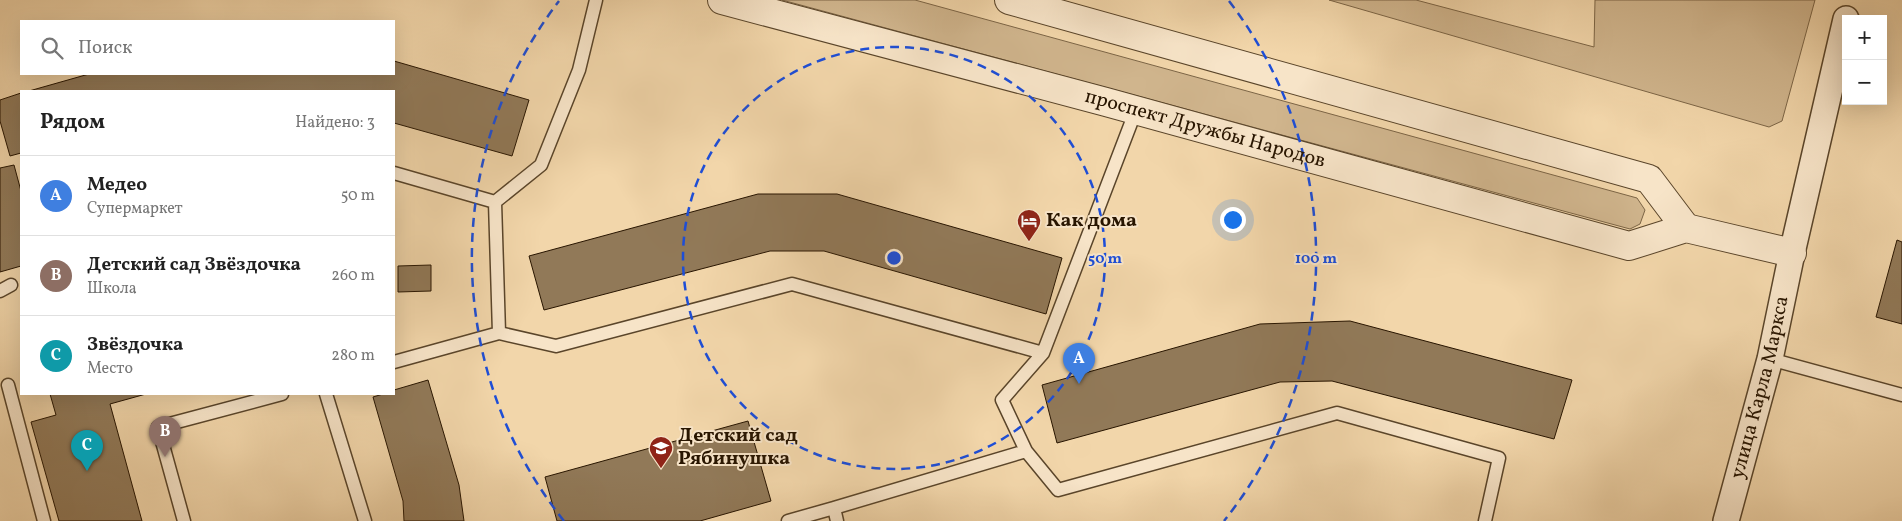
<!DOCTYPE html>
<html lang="ru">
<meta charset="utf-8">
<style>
body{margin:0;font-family:Vollkorn,serif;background:#f2f2f2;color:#222}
.controls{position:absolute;right:15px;top:15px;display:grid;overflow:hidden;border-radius:0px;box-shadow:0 5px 20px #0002}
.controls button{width:45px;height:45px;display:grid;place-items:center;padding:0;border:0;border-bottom:1px solid #e0e0e0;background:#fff;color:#222;font:25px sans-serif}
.you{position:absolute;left:1232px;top:219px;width:18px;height:18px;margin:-12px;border:4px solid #fff;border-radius:50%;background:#1a73e8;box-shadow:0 0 0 8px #1a73e833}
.badge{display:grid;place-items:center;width:32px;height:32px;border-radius:50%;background:#8f2418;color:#fff;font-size:16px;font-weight:700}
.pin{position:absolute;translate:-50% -41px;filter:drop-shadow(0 1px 2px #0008)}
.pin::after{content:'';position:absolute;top:26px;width:18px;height:15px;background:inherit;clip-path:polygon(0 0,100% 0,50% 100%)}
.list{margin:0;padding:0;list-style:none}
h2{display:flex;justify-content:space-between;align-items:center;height:65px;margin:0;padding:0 20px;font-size:21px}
h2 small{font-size:16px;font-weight:400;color:#767676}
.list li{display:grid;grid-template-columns:32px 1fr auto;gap:15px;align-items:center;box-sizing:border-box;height:80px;padding:0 20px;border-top:1px solid #e0e0e0}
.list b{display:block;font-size:19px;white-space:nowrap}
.list p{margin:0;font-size:16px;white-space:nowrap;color:#767676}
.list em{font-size:16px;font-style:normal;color:#767676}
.icon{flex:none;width:28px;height:28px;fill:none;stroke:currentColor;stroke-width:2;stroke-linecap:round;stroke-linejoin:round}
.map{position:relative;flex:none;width:1902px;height:521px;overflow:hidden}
.search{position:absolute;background:#fff;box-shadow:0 5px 20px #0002;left:20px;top:20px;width:375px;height:55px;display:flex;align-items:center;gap:12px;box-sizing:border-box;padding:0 18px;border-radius:0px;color:#767676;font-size:19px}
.panel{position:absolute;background:#fff;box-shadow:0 5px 20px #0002;left:20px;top:90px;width:375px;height:305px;border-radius:0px}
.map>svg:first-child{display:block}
.green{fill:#d0b58d;stroke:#7c6546}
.building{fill:#917958;stroke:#281500}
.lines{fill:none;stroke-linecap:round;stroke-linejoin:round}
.service-casing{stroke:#5a452a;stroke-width:15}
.minor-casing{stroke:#5a452a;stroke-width:28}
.tertiary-casing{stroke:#5a452a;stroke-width:30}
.service{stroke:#f7e4c8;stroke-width:12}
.minor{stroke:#f7e4c8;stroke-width:25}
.tertiary{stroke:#f7e4c8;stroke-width:28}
.ring{fill:none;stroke:#1d4ed8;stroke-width:2.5;stroke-dasharray:9 6}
.labels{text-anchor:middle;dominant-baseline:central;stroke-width:4;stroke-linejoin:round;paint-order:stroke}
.street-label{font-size:20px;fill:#281500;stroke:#f7e4c8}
.poi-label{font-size:20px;font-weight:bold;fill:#281500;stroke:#f7e4c8;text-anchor:start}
.centre{fill:#1d4ed8;stroke:#f7e4c8;stroke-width:2.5}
.ring-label{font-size:15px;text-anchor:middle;font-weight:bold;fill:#1d4ed8;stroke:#f7e4c8;stroke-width:4;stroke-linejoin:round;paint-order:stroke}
</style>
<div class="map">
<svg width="1902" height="521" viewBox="0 0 1902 521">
<rect width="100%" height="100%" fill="#f2d6aa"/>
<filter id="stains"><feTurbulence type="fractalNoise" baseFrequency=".004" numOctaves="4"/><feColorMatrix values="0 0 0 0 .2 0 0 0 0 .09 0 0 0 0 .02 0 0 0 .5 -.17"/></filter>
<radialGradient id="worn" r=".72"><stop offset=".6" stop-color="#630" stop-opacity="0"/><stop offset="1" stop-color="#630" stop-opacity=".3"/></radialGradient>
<path class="green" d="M782 0H915L1637 198 1645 210 1640 224 1630 229Z
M1329 0H1416L1594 47 1595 0H1815L1782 121 1769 127Z"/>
<path class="building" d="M394 61 529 100 512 156 394 123V91H29L89 74H394Z
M21 93V153L10 156 0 121V100Z
M14 165 21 191V266L0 272V168Z
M758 194H837L1062 258 1046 314 824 251H770L544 310 529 256Z
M1897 240 1902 242V324L1876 317Z
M431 265V291L398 292V266Z
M1350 321 1572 380 1554 439 1332 381 1280 382 1057 443 1042 385 1260 324Z
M428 380 459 485 464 521H404L403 501 373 397 383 394H394V390Z
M50 394H146L110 404 142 521H59L31 422 56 415Z
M748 421 771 501 700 521H557L545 477Z"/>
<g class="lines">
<g class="service-casing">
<path id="service" d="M1136 110 1043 353 1002 400 1026 451 1058 490 1337 413 1499 458 1485 521
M394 173 495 202 499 333
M495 202 541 165 579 70 596 0
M0 291 11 285
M1770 359 1902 395
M394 362 499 333 556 346 792 284 1043 353
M8 385 44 521
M326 394 365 521
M184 521 158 427 282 394
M788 521 834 508
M837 521 834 508 1026 451"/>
</g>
<g class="minor-casing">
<g id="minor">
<path id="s1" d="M1726 521 1770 359 1792 253 1846 19"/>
</g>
</g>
<g class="tertiary-casing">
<g id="tertiary">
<path id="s2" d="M722 0 1106 102 1629 246 1686 228 1792 253"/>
<path d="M1009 0 1649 179 1686 228"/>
</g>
</g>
<use href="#service" class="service"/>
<use href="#minor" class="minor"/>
<use href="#tertiary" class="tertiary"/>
</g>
<g class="ring">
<circle cx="894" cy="258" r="211"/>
<path d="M564 521A422 422 0 0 1 559 1M1229 1A422 422 0 0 1 1224 521"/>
</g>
<defs>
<g id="hotel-pin" transform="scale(1.25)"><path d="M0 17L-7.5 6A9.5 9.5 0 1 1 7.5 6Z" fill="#8f2418" stroke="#f7e4c8"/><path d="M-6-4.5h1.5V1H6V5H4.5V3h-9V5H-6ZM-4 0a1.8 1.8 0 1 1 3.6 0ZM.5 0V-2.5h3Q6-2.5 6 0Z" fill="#fff"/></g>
<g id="school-pin" transform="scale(1.25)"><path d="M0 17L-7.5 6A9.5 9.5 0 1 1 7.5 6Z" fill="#8f2418" stroke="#f7e4c8"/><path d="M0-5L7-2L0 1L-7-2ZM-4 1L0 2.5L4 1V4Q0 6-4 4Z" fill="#fff"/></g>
</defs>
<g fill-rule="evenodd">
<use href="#hotel-pin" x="1029" y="221"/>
<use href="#school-pin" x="661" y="448"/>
</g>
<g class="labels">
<g class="street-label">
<text stroke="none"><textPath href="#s2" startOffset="500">проспект Дружбы Народов</textPath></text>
<text stroke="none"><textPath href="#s1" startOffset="138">улица Карла Маркса</textPath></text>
</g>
<g class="poi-label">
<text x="1046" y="221">Как дома</text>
<text x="678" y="436">Детский сад<tspan x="678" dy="23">Рябинушка</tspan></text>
</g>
</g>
<circle cx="894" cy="258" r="8" class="centre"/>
<g class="ring-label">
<text x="1105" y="263">50 m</text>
<text x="1316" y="263">100 m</text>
</g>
<rect width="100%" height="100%" filter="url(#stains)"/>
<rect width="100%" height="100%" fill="url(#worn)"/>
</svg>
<div class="controls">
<button>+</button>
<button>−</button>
</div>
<div class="you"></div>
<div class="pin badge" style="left:1079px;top:384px;background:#3f7fe0">A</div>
<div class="pin badge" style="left:165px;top:457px;background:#8d6e63">B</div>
<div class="pin badge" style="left:87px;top:471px;background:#0f9aa8">C</div>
<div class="search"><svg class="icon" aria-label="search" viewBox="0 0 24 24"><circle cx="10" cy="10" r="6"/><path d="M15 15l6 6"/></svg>Поиск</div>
<section class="panel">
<h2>Рядом<small>Найдено: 3</small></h2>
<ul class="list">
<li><span class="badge" style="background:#3f7fe0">A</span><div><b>Медео</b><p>Супермаркет</p></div><em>50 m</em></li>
<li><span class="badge" style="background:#8d6e63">B</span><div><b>Детский сад Звёздочка</b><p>Школа</p></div><em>260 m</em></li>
<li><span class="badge" style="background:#0f9aa8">C</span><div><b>Звёздочка</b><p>Место</p></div><em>280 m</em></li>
</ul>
</section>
</div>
